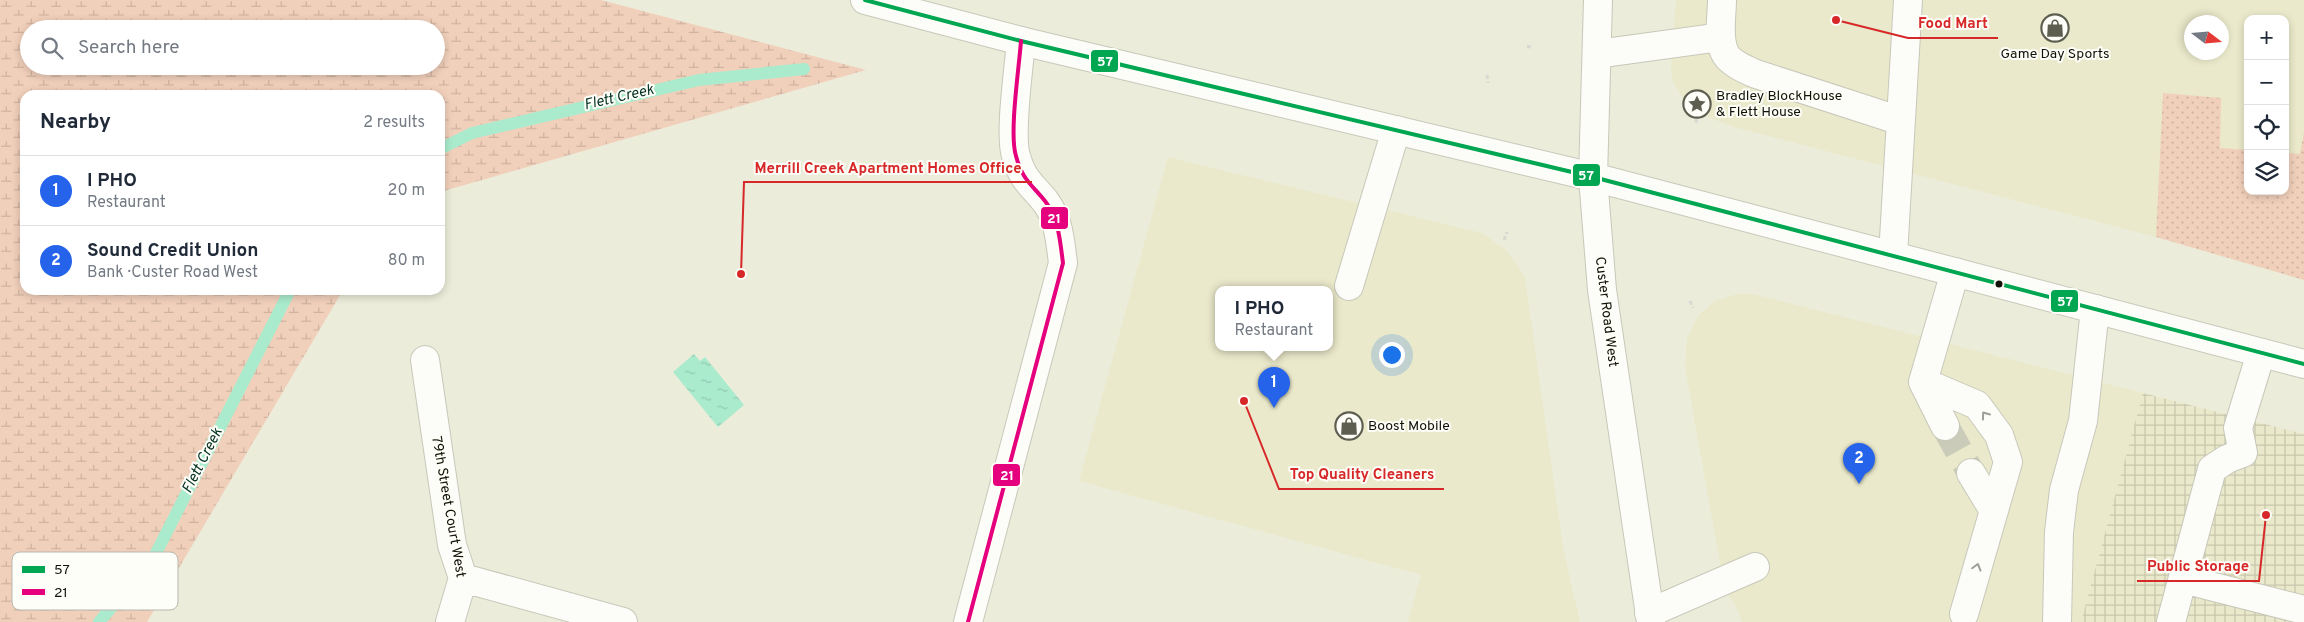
<!DOCTYPE html>
<meta charset="utf-8">
<style>
body{margin:0;font-family:Overpass,sans-serif;background:#f6f6f7;color:#1f2937}
.controls{position:absolute;right:15px;top:15px;display:grid;overflow:hidden;border-radius:10px;box-shadow:0 2px 8px #0003}
.controls button{width:45px;height:45px;display:grid;place-items:center;padding:0;border:0;border-bottom:1px solid #e0e1e3;background:#fff;color:#1f2937;font:25px sans-serif}
.compass{position:absolute;left:2184px;top:15px;width:45px;height:45px;border-radius:50%;background:#fff;box-shadow:0 2px 8px #0003;rotate:106deg}
.you{position:absolute;left:1391px;top:354px;width:18px;height:18px;margin:-12px;border:4px solid #fff;border-radius:50%;background:#1a73e8;box-shadow:0 0 0 8px #1a73e833}
.badge{display:grid;place-items:center;width:32px;height:32px;border-radius:50%;background:#2563eb;color:#fff;font-size:16px;font-weight:700}
.pin{position:absolute;translate:-50% -41px;filter:drop-shadow(0 1px 2px #0008)}
.pin::after{content:'';position:absolute;top:26px;width:18px;height:15px;background:inherit;clip-path:polygon(0 0,100% 0,50% 100%)}
.popup{position:absolute;left:1215px;top:286px;width:118px;height:65px;box-sizing:border-box;display:grid;place-content:center;border-radius:10px;background:#fff;filter:drop-shadow(0 1px 4px #0005);font-size:16px;white-space:nowrap;color:#747a83}
.popup b{font-size:19px;color:#1f2937}
.popup::after{content:'';position:absolute;left:50%;top:100%;margin-left:-10px;border:10px solid transparent;border-top-color:#fff}
.list{margin:0;padding:0;list-style:none}
h2{display:flex;justify-content:space-between;align-items:center;height:65px;margin:0;padding:0 20px;font-size:21px}
h2 small{font-size:16px;font-weight:400;color:#747a83}
.list li{display:grid;grid-template-columns:32px 1fr auto;gap:15px;align-items:center;box-sizing:border-box;height:70px;padding:0 20px;border-top:1px solid #e0e1e3}
.list b{display:block;font-size:19px;white-space:nowrap}
.list p{margin:0;font-size:16px;white-space:nowrap;color:#747a83}
.list em{font-size:16px;font-style:normal;color:#747a83}
.icon{flex:none;width:28px;height:28px;fill:none;stroke:currentColor;stroke-width:2;stroke-linecap:round;stroke-linejoin:round}
.map{position:relative;flex:none;width:2304px;height:622px;overflow:hidden}
.search{position:absolute;background:#fff;box-shadow:0 2px 8px #0003;left:20px;top:20px;width:425px;height:55px;display:flex;align-items:center;gap:12px;box-sizing:border-box;padding:0 18px;border-radius:28px;color:#747a83;font-size:19px}
.panel{position:absolute;background:#fff;box-shadow:0 2px 8px #0003;left:20px;top:90px;width:425px;height:205px;border-radius:15px}
.map>svg:first-child{display:block}
.built{fill:#eae9cb;fill-rule:evenodd}
.industrial{fill:url(#industrial-grid)}
.grass{fill:url(#grass-dots)}
.wetland{fill:url(#wetland-marsh);fill-rule:evenodd}
.water{fill:url(#water-ripples)}
.lines{fill:none;stroke-linecap:round;stroke-linejoin:round}
.stream{stroke:#aaebcd;stroke-width:12}
.minor-tunnel{stroke:#cbcbba;stroke-width:28;stroke-dasharray:28 14;stroke-linecap:butt}
.minor-casing{stroke:#c8c8ba;stroke-width:30}
.major-casing{stroke:#c8c8ba;stroke-width:30}
.path{stroke:#d9d9d3;stroke-width:3;stroke-dasharray:4 2.5;stroke-linecap:butt}
.minor{stroke:#fcfcf9;stroke-width:28}
.major{stroke:#fcfcf9;stroke-width:28}
.bus-1-casing{stroke:#fefef8;stroke-width:8}
.bus-2-casing{stroke:#fefef8;stroke-width:8}
.bus-1{stroke:#00a651;stroke-width:4}
.bus-2{stroke:#e5007d;stroke-width:4}
.oneway{stroke:#9e9e98}
.bus-dot{fill:#121106;stroke:#fefef8;stroke-width:2}
.labels{text-anchor:middle;dominant-baseline:central;stroke-width:4;stroke-linejoin:round;paint-order:stroke}
.poi-label{font-size:14px;fill:#121106;stroke:#fefef8;text-anchor:start}
.street-label{font-size:14px;fill:#121106;stroke:#fefef8}
.water-label{font-size:15px;font-style:italic;fill:#053124;stroke:#fefef8}
.key{fill:#fefef8;stroke:#b7b7af;stroke-width:1}
.key-label{font-size:14px;fill:#121106}
.leader{fill:none;stroke:#d62828;stroke-width:2}
.callout-dot{fill:#d62828;stroke:#fefef8;stroke-width:2}
.callout-label{font-size:15px;text-anchor:middle;font-weight:bold;fill:#d62828;stroke:#fefef8;stroke-width:4;stroke-linejoin:round;paint-order:stroke}
.line-badge{stroke:#fefef8;stroke-width:2}
.badge-label{font-size:14px;text-anchor:middle;font-weight:bold;fill:#fff}
</style>
<div class="map">
<svg width="2304" height="622" viewBox="0 0 2304 622">
<defs>
<pattern id="industrial-grid" width="8" height="8" patternUnits="userSpaceOnUse" patternTransform="scale(1.25)"><rect width="8" height="8" fill="#eae9cb"/><path d="M0 4h8M4 0v8" fill="none" stroke="#c8c7ad"/></pattern>
<pattern id="grass-dots" width="8" height="8" patternUnits="userSpaceOnUse" patternTransform="scale(1.25)"><rect width="8" height="8" fill="#f1d0bb"/><path d="M2 2h.1M6 6h.1" fill="none" stroke="#ceb29f" stroke-width="1.8" stroke-linecap="round"/></pattern>
<pattern id="wetland-marsh" width="20" height="14" patternUnits="userSpaceOnUse" patternTransform="scale(1.25)"><rect width="20" height="14" fill="#f1d0bb"/><path d="M1 5h8M5 5V1M11 12h8M15 12V8" fill="none" stroke="#ceb29f"/></pattern>
<pattern id="water-ripples" width="26" height="14" patternUnits="userSpaceOnUse" patternTransform="scale(1.25)"><rect width="26" height="14" fill="#aaebcd"/><path d="M2 4q2-2 4 0t4 0M15 11q2-2 4 0t4 0" fill="none" stroke="#91c8af"/></pattern>
</defs>
<rect width="100%" height="100%" fill="#ececda"/>
<path class="built" d="M1676 0H2304V280L2156 237 1734 127 1700 114 1689 108 1673 82 1671 68ZM2248 19H2285V191H2248ZM2192 22H2222V52H2192Z
M1168 157 1482 233 1507 251 1525 277 1563 548 1580 622H1408L1421 575 1079 481ZM1219 289H1329V347H1219Z
M1737 294H1753L2143 393 2081 622H1742L1735 604 1725 591 1685 367 1687 339 1698 316 1715 301Z"/>
<path class="industrial" d="M2143 393 2304 434V622H2081Z"/>
<path class="grass" d="M2163 93 2221 98 2220 148 2248 150V191H2285V153L2300 154 2304 132V280L2156 237Z"/>
<path class="wetland" d="M0 0H601L866 70 440 192V95H25V290H343L147 622H0ZM29 29H436V66H29Z"/>
<path class="water" d="M694 354 700 361 705 357 744 405 718 427 673 372Z"/>
<g class="lines">
<path class="stream" d="M440 149 472 133 699 80 804 69
M99 622 153 559 290 290"/>
<path class="minor-tunnel" d="M1945 426 1971 473"/>
<g class="minor-casing">
<path id="minor" d="M1722 0C1722 16 1717 41 1726 55 1732 64 1747 70 1756 74L1901 121
M1597 54 1721 37
M1893 256 1908 0
M1349 286 1396 130
M425 360 452 545 463 578 450 622
M1923 382 1977 405 1999 435 2008 462 1964 614
M1945 426 1923 382 1955 272
M1971 473 1994 511
M463 578 623 622
M2183 579 2304 610
M1649 613 1755 567
M968 622 1063 263C1060 241 1059 219 1045 201 1031 184 1022 179 1016 156 1009 134 1019 68 1021 41
M2057 622 2059 532 2064 490 2083 421 2095 309
M2171 622 2212 469 2227 459 2243 453 2238 428 2261 353"/>
</g>
<g class="major-casing">
<path id="major" d="M865 0 1021 41 1593 177 2304 364
M1598 0 1593 177 1602 290 1651 622"/>
</g>
<path class="path" d="M1527 46 1533 48
M1487 75 1488 83
M1696 123 1697 114
M1504 240 1507 232
M1690 301 1693 308"/>
<use href="#minor" class="minor"/>
<use href="#major" class="major"/>
<g class="bus-1-casing">
<path id="bus-1" d="M865 0 1021 41 1593 177 2304 364"/>
</g>
<g class="bus-2-casing">
<path id="bus-2" d="M968 622 1063 263C1060 241 1059 219 1045 201 1031 184 1022 179 1016 156 1009 134 1019 68 1021 41"/>
</g>
<use href="#bus-1" class="bus-1"/>
<use href="#bus-2" class="bus-2"/>
</g>
<defs><path id="oneway-chevron" d="M-2-3.5L2.5 0L-2 3.5" fill="none" stroke-width="1.6" stroke-linecap="round" stroke-linejoin="round" transform="scale(1.25)"/></defs>
<g class="oneway">
<use href="#oneway-chevron" transform="translate(1985 415) rotate(-126)"/>
<use href="#oneway-chevron" transform="translate(1977 567) rotate(-74)"/>
</g>
<defs>
<g id="shop-ring" transform="scale(1.4375)"><circle r="9.5" fill="#fefef8" stroke="#5e5e50" stroke-width="1.5"/><path d="M-5-2.5h2.3a2.7 3.5 0 0 1 5.4 0H5L5.5 6h-11ZM-1.5-2.5h3a1.5 2.3 0 0 0-3 0Z" fill="#5e5e50"/></g>
<g id="sight-ring" transform="scale(1.4375)"><circle r="9.5" fill="#fefef8" stroke="#5e5e50" stroke-width="1.5"/><path d="M0-6L1.8-2.2L6-1.7L2.9 1.2L3.7 5.4L0 3.3L-3.7 5.4L-2.9 1.2L-6-1.7L-1.8-2.2Z" fill="#5e5e50"/></g>
</defs>
<g fill-rule="evenodd">
<use href="#shop-ring" x="2055" y="28"/>
<use href="#sight-ring" x="1697" y="104"/>
<use href="#shop-ring" x="1349" y="426"/>
</g>
<circle class="bus-dot" cx="1999" cy="284" r="4.5"/>
<g class="labels">
<g class="poi-label">
<text x="2055" y="54" text-anchor="middle">Game Day Sports</text>
<text x="1716" y="96">Bradley BlockHouse<tspan x="1716" dy="16">&amp; Flett House</tspan></text>
<text x="1368" y="426">Boost Mobile</text>
</g>
<g class="street-label">
<text transform="translate(1606 312) rotate(83)">Custer Road West</text>
<text transform="translate(448 507) rotate(80)">79th Street Court West</text>
</g>
<g class="water-label">
<text transform="translate(619 98) rotate(-13)">Flett Creek</text>
<text transform="translate(203 461) rotate(-63)">Flett Creek</text>
</g>
</g>
<rect x="12" y="552" width="166" height="58" rx="8" class="key"/>
<rect x="22" y="566" width="23" height="7" fill="#00a651"/>
<rect x="22" y="589" width="23" height="6" fill="#e5007d"/>
<g class="key-label">
<text x="54" y="574">57</text>
<text x="54" y="597">21</text>
</g>
<path class="leader" d="M1836 20L1908 38H1998M741 274L744 182H1032M1244 401L1279 489H1444M2266 515L2259 581H2137"/>
<g class="callout-dot">
<circle cx="1836" cy="20" r="5"/>
<circle cx="741" cy="274" r="5"/>
<circle cx="1244" cy="401" r="5"/>
<circle cx="2266" cy="515" r="5"/>
</g>
<g class="callout-label">
<text x="1953" y="28">Food Mart</text>
<text x="888" y="173">Merrill Creek Apartment Homes Office</text>
<text x="1362" y="479">Top Quality Cleaners</text>
<text x="2198" y="571">Public Storage</text>
</g>
<g class="line-badge">
<rect x="1090" y="49" width="29" height="24" rx="5" fill="#00a651"/>
<rect x="1572" y="163" width="29" height="24" rx="5" fill="#00a651"/>
<rect x="1040" y="206" width="29" height="24" rx="5" fill="#e5007d"/>
<rect x="2050" y="289" width="29" height="24" rx="5" fill="#00a651"/>
<rect x="992" y="463" width="29" height="24" rx="5" fill="#e5007d"/>
</g>
<g class="badge-label">
<text x="1105" y="66">57</text>
<text x="1586" y="180">57</text>
<text x="1054" y="223">21</text>
<text x="2065" y="306">57</text>
<text x="1007" y="480">21</text>
</g>
</svg>
<div class="controls">
<button>+</button>
<button>−</button>
<button><svg class="icon" aria-label="locate" viewBox="0 0 24 24"><circle cx="12" cy="12" r="6"/><path d="M12 2v4M12 18v4M2 12h4M18 12h4"/></svg></button>
<button><svg class="icon" aria-label="layers" viewBox="0 0 24 24"><path d="M12 4l9 5-9 5-9-5zM3 14l9 5 9-5"/></svg></button>
</div>
<svg class="compass" viewBox="-18 -18 36 36"><path d="M0-13l5 13h-10z" fill="#e53935"/><path d="M0 13l5-13h-10z" fill="#747a83"/></svg>
<div class="you"></div>
<div class="pin badge" style="left:1274px;top:408px">1</div>
<div class="popup"><b>I PHO</b>Restaurant</div>
<div class="pin badge" style="left:1859px;top:484px">2</div>
<div class="search"><svg class="icon" aria-label="search" viewBox="0 0 24 24"><circle cx="10" cy="10" r="6"/><path d="M15 15l6 6"/></svg>Search here</div>
<section class="panel">
<h2>Nearby<small>2 results</small></h2>
<ul class="list">
<li><span class="badge">1</span><div><b>I PHO</b><p>Restaurant</p></div><em>20 m</em></li>
<li><span class="badge">2</span><div><b>Sound Credit Union</b><p>Bank · Custer Road West</p></div><em>80 m</em></li>
</ul>
</section>
</div>
